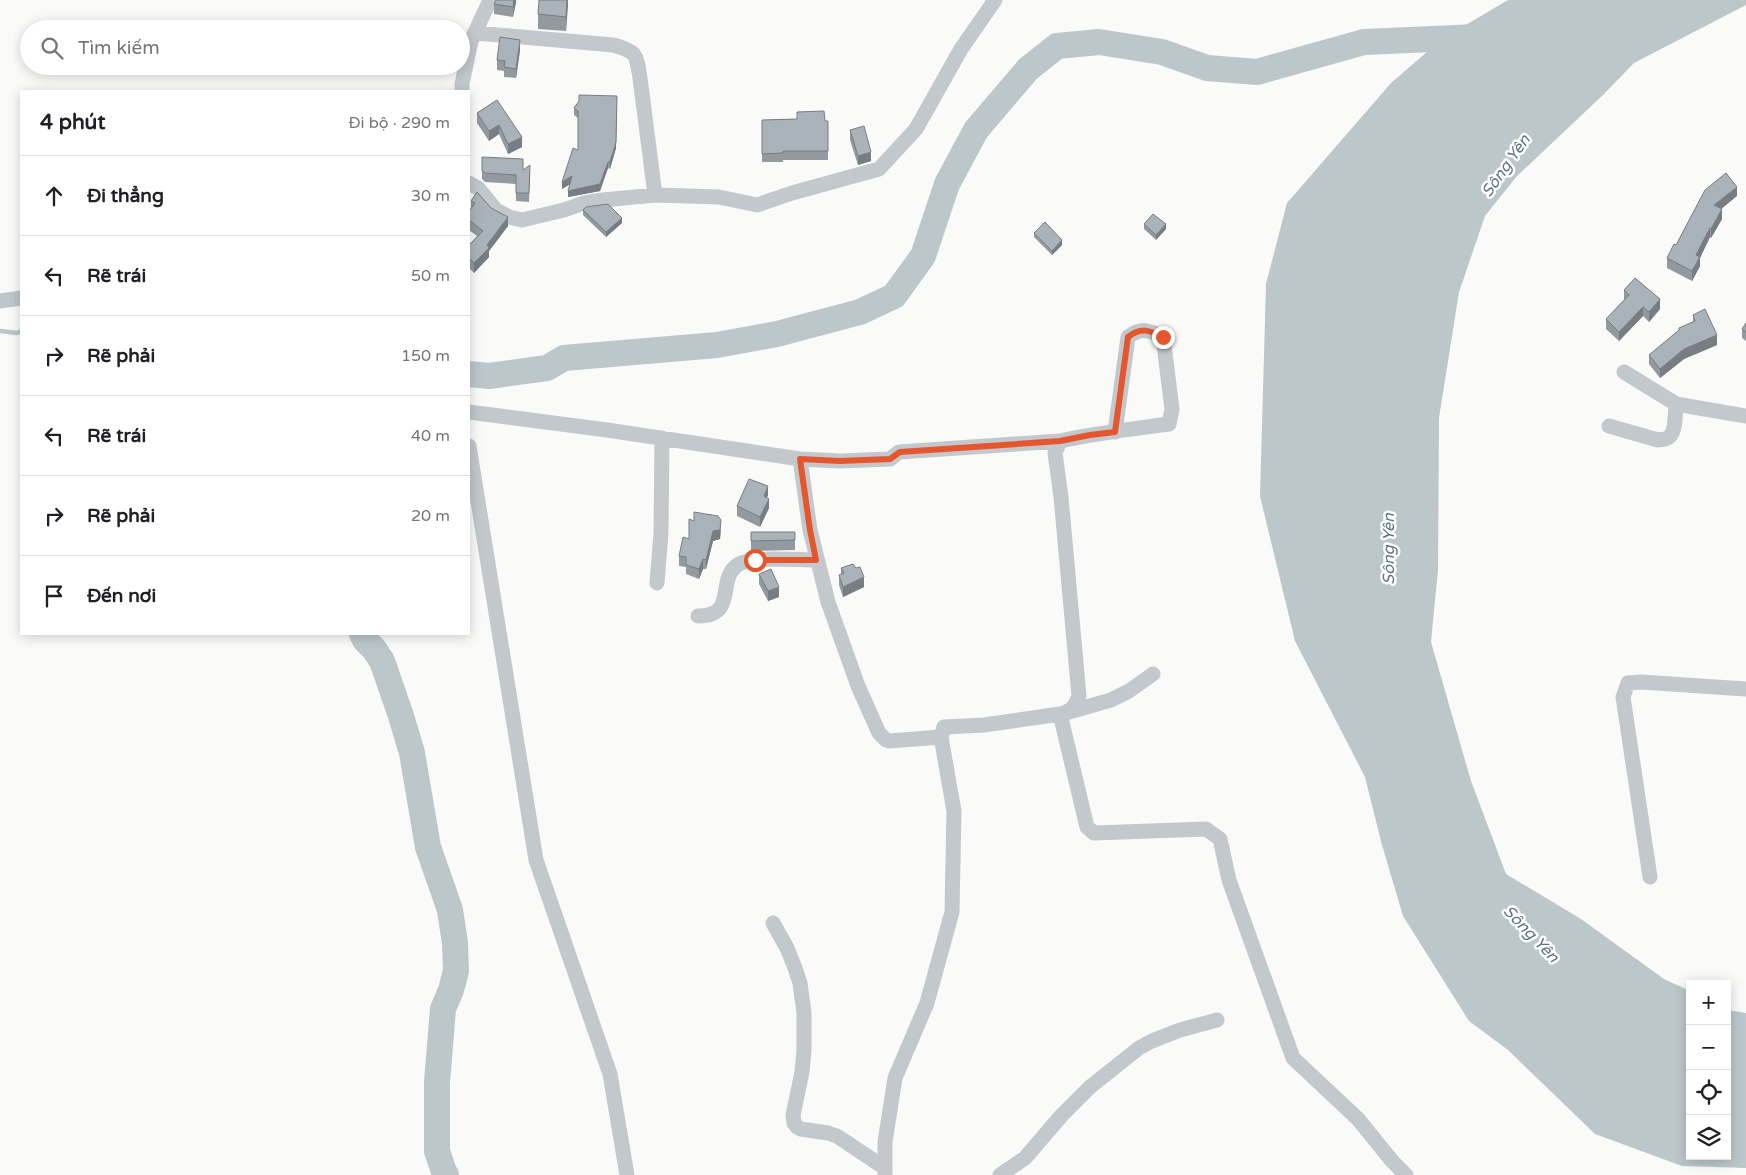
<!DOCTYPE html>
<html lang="vi">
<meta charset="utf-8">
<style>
body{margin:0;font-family:"Varela Round",sans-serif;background:#f6f6f6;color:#202124}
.controls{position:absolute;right:15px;bottom:15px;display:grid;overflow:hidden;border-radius:0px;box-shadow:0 2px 12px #0003}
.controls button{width:45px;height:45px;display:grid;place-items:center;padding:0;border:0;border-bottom:1px solid #e0e0e0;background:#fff;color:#202124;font:25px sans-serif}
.stop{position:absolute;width:15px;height:15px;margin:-11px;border:4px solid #e4572e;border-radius:50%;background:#fff}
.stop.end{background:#e4572e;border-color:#fff;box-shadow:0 1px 5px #0008}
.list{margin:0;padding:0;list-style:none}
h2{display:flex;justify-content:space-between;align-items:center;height:65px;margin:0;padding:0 20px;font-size:21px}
h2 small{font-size:16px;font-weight:400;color:#757577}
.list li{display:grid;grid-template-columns:32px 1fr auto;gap:15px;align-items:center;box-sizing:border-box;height:80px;padding:0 20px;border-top:1px solid #e0e0e0}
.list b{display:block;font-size:19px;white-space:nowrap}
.list em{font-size:16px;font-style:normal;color:#757577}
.icon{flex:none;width:28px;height:28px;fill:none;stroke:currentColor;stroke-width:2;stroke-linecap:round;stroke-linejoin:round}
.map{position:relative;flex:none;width:1746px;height:1175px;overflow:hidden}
.search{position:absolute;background:#fff;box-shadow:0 2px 12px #0003;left:20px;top:20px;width:450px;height:55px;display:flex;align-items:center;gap:12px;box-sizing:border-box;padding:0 18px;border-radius:28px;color:#757577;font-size:19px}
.panel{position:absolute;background:#fff;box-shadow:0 2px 12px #0003;left:20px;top:90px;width:450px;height:545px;border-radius:0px}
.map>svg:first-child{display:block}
.water{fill:#bbc7cb}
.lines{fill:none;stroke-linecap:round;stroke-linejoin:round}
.stream{stroke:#bbc7cb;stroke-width:4.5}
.canal{stroke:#bbc7cb;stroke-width:15}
.river{stroke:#bbc7cb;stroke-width:26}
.minor{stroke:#c3c8cc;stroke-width:15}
.wall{fill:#929a9f}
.shaded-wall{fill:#777d82}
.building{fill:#aab3b9;stroke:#777d82}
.route{stroke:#e4572e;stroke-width:6}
.labels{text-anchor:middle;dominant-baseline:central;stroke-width:5;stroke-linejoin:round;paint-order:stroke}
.water-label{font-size:16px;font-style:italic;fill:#60757c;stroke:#fff}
</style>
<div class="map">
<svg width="1746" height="1175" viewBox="0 0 1746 1175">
<rect width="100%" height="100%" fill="#fafaf8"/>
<path class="water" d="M1508 0H1746V5L1634 63 1604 94 1517 176 1485 216 1459 292 1439 418 1438 570 1431 642 1471 781 1506 874 1581 919 1664 979 1690 991V1156H1727V1010L1746 1013V1168L1682 1166 1595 1134 1508 1050 1469 1021 1403 916 1382 845 1365 777 1295 641 1260 496 1266 284 1287 203 1391 83 1442 39Z"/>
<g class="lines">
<path class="stream" d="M0 331 17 333 21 331"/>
<path class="canal" d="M0 301 21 298"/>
<path class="river" d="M469 374 489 376 547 368 564 358 717 345 777 334 860 312 894 296 923 256 947 184 976 130 1028 69 1057 46 1099 42 1162 52 1207 68 1257 72 1364 42 1478 37
M362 634 365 640 374 649 382 661 401 716 412 753 428 847 450 910 455 943 456 971 451 990 443 1009 437 1082V1151L443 1169 446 1175"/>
<path class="minor" d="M476 33 613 45C637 52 636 53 640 78L655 195
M462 91V84L471 41 490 0
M469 183 478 188 496 210 509 217 522 220 564 210 584 203 603 200 655 195 719 197 757 205 792 193 879 169 916 129 961 49 995 0
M1624 372 1676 404 1746 416
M469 412 607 430 800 459 840 461 890 459 899 452 1060 441
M1609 426 1658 440C1662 439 1667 440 1670 436 1676 430 1675 413 1676 404
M469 446 536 860 610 1074 627 1175
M800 459 810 530 828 602 858 686 879 733 886 740 889 741 941 737
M657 583 661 533 662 438
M698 616C739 616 715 578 739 564 753 556 798 560 816 560
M1069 712 1111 700 1129 691 1153 674
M1060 714 1087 827 1094 833 1206 829 1220 839 1229 880 1293 1058 1358 1119 1392 1161 1406 1175
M1650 877 1623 697 1628 683 1641 682 1746 689
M773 923 787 948 795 968 800 983 804 1013V1050L802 1072 793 1115 794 1123 797 1127 801 1129 828 1133 837 1136 885 1168
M885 1175V1142L895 1078 927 1003 952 912 954 811 941 737 944 727 984 725 1060 714C1072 711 1075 706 1079 696L1061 497 1055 453 1060 441C1096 433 1132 429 1169 424L1172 409 1163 337C1149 330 1141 327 1128 337L1115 432
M1000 1175 1025 1158 1061 1116 1090 1087 1139 1048 1152 1041 1180 1030 1217 1020"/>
</g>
<path class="wall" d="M516 0 513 17 494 14V4Z
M568 0 566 31 538 29V14Z
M520 50 516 78 504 77V71L497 70V60Z
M497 100 522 147 508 154 499 134 489 141 477 123V113Z
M579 101 616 148 610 169 608 168 600 191 568 197 570 184 562 189 578 150V118L574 115V108Z
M797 112 825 121H828V160H783V162H762V120L797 119Z
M850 130 871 161 858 165 850 140Z
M523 170 530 173 529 202 516 201V184L485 182 482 179V171Z
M1737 196 1721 209 1722 219 1711 238 1710 237 1700 258V266L1692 281 1667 268V258L1676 245Z
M471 201 508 226 489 251V257L474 273 469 268V245L477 236 469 230V211L471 209Z
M583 210 622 223 606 237 583 215Z
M1144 224 1166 229 1156 240 1144 229Z
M1034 233 1062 245 1052 255 1034 237Z
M1624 290 1660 309 1649 322 1643 316 1619 341 1606 329V319L1624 300Z
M1693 315 1717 345 1684 359 1660 378 1649 364V355L1679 331V328L1693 322Z
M1746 323V341L1742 338V329Z
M768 495 767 497 769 508 760 527 737 516V506Z
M721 530 720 539 713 541 706 569H703L699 579 686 574V567L679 566V556L689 539Z
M751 532H795V550L751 551Z
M841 568H856L864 587 843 597 839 585V575L841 574Z
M759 574 779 597 768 601 759 584Z"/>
<path class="shaded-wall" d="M514 0H516V3L513 17Z
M567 0H568V5L566 31V17Z
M520 40V50L516 78V69Z
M617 103 616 148 610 169V162Z
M499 125V134L489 141V131Z
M522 137V147L508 154V144Z
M871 152V161L858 165V156Z
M608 162V168L600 191 568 197V191Z
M572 176V183L562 189V182Z
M1737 187V196L1714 215V205Z
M1722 209V219L1711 238V229Z
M508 217V226L489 251V257L474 273V263Z
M622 218V223L606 237V232Z
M1166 224V229L1156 240V235Z
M1710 228V237L1700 258V266L1692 281V271L1696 255Z
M1062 240V245L1052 255V251Z
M1660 299V309L1649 322V312Z
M1643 307V316L1619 341V332Z
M1717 335V345L1684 359 1660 378V369L1684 349Z
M768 486V495L764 505V496Z
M769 499V508L760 527V517Z
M721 520 720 539 713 541 706 569V560L713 531Z
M703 559V569L699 579V569Z
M864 577V587L843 597V587Z
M779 587V597L768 601V591Z"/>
<path class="building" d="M496 0H514L513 7 494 4Z
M539 0H567L566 17 538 14Z
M500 37 520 40 516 69 504 67 505 61 497 60Z
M579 95 617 96 616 142 610 162H608L600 184 568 191 572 176 562 182 573 148 578 150V111L574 108 579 101Z
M497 100 522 137 508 144 499 125 489 131 477 113Z
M824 111 825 121H828V151H783V153L762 154V120L797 119V112Z
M864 126 871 152 858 156 850 130Z
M482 157 523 159V170L530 165 529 193H516V175L485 173 482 171Z
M1726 173 1737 187 1714 205 1722 209 1711 229 1710 228 1696 255 1700 257 1692 271 1667 258 1674 244 1676 245 1705 190Z
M477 192 491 208 508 217 487 245 489 248 474 263 469 258V245L483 231 469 220V211L475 203 471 201Z
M608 204 622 218 606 232 583 210 586 207Z
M1153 214 1166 224 1156 235 1144 224Z
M1045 222 1062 240 1052 251 1034 233Z
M1635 278 1660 299 1649 312 1643 307 1619 332 1606 319 1629 295 1624 290Z
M1705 309 1717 335 1684 349 1660 369 1649 355 1679 330V328L1695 321 1693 315Z
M1746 323V332L1742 329Z
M749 479 768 486 764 496 769 499 760 517 737 506Z
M694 512 718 516 721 520 720 530 713 531 706 560 703 559 699 569 686 565V557L679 556 683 537 689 539V519L694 521Z
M751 532H795V540L751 541Z
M853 564 856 568 860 567 864 577 843 587 839 575 844 573 841 568Z
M771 569 779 587 768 591 759 574Z"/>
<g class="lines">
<path class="route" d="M755 560H816L810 530 800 459 840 461 890 459 900 452 1060 441 1090 435 1115 432 1128 337C1141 327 1149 330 1163 337"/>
</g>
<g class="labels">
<g class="water-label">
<text transform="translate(1506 166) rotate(-55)">Sông Yên</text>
<text transform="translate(1389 549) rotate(-90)">Sông Yên</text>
<text transform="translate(1531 934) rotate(46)">Sông Yên</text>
</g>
</g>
</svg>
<div class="controls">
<button>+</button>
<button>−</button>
<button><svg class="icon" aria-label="locate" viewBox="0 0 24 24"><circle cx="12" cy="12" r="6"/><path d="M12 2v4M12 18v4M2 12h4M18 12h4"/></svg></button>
<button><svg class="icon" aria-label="layers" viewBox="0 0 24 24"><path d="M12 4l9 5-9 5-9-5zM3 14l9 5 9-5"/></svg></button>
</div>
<div class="stop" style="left:755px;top:560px"></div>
<div class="stop end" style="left:1163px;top:337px"></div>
<div class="search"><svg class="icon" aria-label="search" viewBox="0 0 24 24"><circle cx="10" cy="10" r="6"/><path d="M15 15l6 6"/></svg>Tìm kiếm</div>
<section class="panel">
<h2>4 phút<small>Đi bộ · 290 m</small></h2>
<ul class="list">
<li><svg class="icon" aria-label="ahead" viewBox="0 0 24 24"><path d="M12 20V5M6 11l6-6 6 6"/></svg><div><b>Đi thẳng</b></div><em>30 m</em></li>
<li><svg class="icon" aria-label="left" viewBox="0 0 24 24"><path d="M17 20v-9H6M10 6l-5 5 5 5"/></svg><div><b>Rẽ trái</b></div><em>50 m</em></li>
<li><svg class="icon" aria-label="right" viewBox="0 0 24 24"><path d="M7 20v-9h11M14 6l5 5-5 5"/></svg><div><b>Rẽ phải</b></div><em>150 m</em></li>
<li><svg class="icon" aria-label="left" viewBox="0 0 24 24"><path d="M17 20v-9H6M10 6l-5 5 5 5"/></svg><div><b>Rẽ trái</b></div><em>40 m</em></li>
<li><svg class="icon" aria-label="right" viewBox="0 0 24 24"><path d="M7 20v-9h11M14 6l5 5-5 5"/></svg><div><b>Rẽ phải</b></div><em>20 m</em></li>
<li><svg class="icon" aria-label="arrive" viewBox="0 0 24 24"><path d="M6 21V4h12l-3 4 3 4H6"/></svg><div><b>Đến nơi</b></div></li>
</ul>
</section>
</div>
